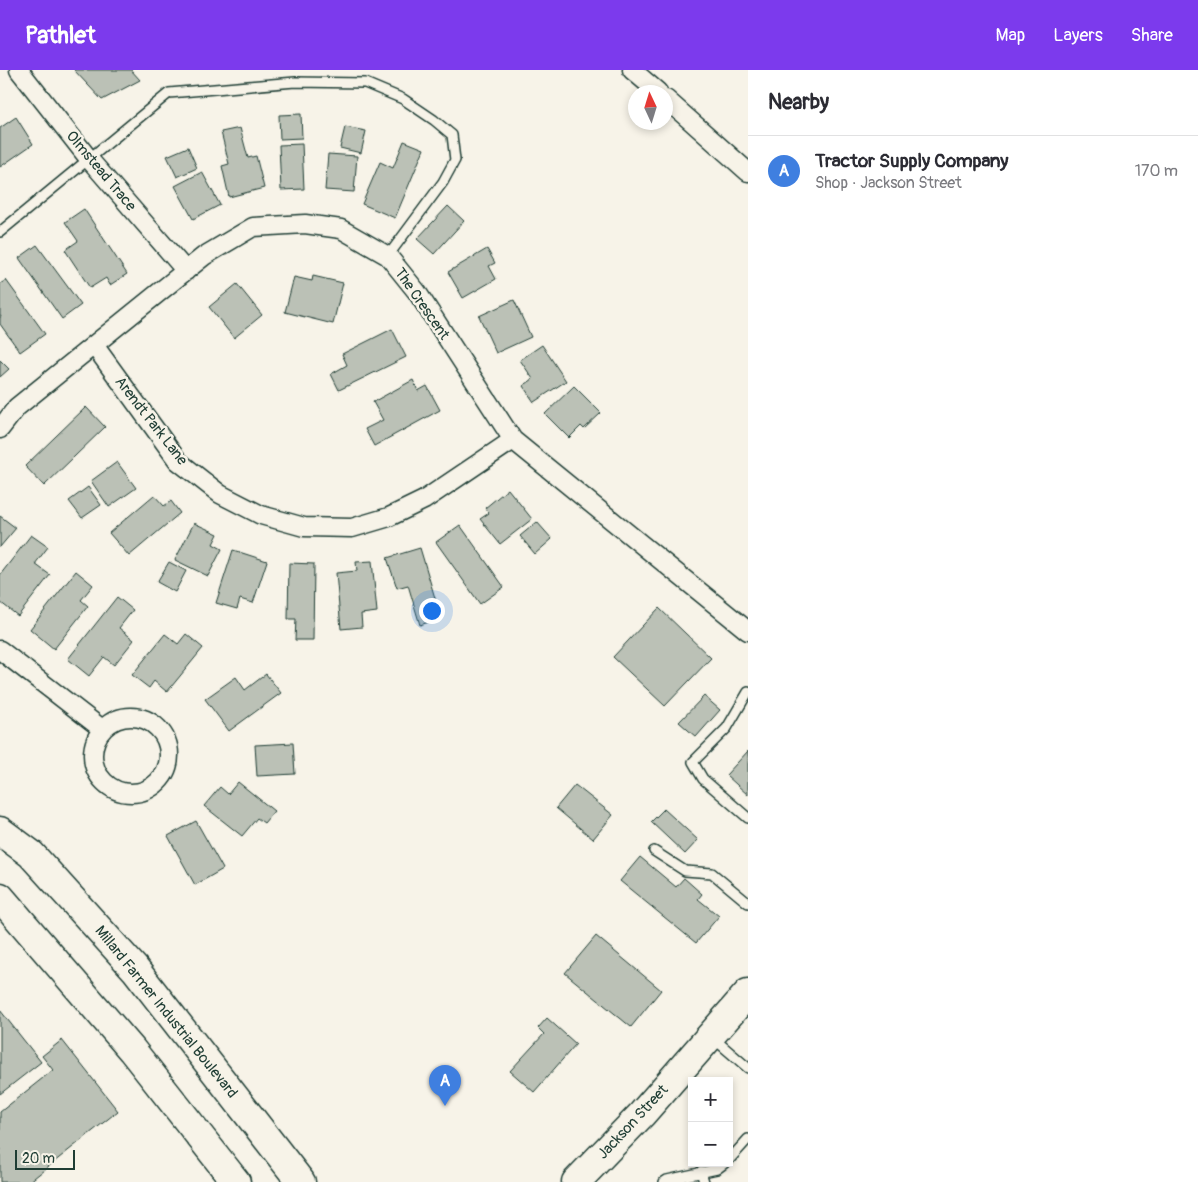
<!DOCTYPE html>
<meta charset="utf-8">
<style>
body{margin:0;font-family:Pangolin,sans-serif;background:#f2f2f3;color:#2b2b33}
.controls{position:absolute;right:15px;bottom:15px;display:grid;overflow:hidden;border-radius:0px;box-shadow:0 2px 8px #0003}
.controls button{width:45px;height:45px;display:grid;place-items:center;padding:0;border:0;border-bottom:1px solid #e1e1e2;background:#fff;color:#2b2b33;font:25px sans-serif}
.compass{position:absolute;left:628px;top:15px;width:45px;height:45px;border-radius:50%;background:#fff;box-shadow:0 2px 8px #0003;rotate:356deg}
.scale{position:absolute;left:15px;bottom:12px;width:60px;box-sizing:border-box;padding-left:5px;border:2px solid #1f3d34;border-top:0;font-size:14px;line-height:18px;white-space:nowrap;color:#1f3d34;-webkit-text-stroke:4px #f7f3e8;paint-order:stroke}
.you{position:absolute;left:431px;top:540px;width:18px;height:18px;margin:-12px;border:4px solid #fff;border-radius:50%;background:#1a73e8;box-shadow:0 0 0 8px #1a73e833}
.badge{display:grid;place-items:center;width:32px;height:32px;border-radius:50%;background:#7c3aed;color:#fff;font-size:16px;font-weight:700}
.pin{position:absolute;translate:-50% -41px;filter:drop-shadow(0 1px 2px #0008)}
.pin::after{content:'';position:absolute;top:26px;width:18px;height:15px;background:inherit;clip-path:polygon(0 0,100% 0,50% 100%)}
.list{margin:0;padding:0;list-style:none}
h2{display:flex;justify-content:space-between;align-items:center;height:65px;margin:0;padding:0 20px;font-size:21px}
h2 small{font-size:16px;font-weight:400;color:#7c7c81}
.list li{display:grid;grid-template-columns:32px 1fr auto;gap:15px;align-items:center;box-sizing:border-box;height:70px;padding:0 20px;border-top:1px solid #e1e1e2}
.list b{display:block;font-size:19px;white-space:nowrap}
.list p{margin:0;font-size:16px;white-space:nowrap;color:#7c7c81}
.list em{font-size:16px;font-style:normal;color:#7c7c81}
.map{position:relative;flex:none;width:748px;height:1112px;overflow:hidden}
header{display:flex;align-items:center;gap:30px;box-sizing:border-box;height:70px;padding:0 25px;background:#7c3aed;color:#fff}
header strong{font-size:24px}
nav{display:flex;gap:28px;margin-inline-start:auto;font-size:18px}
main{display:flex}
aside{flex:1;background:#fff}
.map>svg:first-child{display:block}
.building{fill:#bbc1b6;stroke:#1f3d34}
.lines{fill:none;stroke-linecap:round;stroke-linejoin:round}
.lane-casing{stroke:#1f3d34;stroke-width:12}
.street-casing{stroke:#1f3d34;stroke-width:21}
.primary-casing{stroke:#1f3d34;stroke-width:31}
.lane{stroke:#f7f3e8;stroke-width:9}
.street{stroke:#f7f3e8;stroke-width:18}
.primary{stroke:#f7f3e8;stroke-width:28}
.labels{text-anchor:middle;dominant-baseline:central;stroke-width:5;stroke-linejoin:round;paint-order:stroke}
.street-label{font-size:15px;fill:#1f3d34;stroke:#f7f3e8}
</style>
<header>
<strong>Pathlet</strong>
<nav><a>Map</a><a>Layers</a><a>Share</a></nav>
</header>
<main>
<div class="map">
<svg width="748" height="1112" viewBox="0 0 748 1112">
<rect width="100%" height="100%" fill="#f7f3e8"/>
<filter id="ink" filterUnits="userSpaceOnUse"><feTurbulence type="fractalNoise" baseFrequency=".02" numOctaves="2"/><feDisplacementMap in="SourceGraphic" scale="10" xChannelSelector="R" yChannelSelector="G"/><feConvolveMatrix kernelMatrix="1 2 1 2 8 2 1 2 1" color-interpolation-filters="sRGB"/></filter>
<g filter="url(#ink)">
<path class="building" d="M74 0H131L140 10 102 30Z
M301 44 302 68 280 69 279 45Z
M16 47 33 74 0 97V58Z
M345 57 366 61 361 83 340 78Z
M240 58 248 88 256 86 264 118 229 127 222 96 229 94 221 62Z
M404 71 424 79 395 148 362 134 380 92 393 98Z
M302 74 304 119 281 120 279 75Z
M188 77 197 98 177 107 167 86Z
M328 84 357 86 354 122 325 120Z
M202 102 220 135 193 149 175 116Z
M448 136 464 151 434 184 417 169Z
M84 139 127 204 110 215 106 208 90 218 65 180 78 171 65 152Z
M37 175 81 235 62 249 19 188Z
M487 179 495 193 489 196 496 209 463 228 448 202Z
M313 206 343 213 333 254 285 242 294 207 312 211Z
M6 210 45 264 20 282 0 254V247H1L0 245V214Z
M237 214 262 245 234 268 209 237Z
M514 230 531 267 496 283 479 246Z
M392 259 406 287 339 320 331 304 347 295 342 284Z
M542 275 566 311 534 332 523 316 533 309 520 290Z
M0 290 9 299 0 307Z
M413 310 418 321 427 316 440 340 374 376 365 359 383 350 373 332Z
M574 316 601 343 584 359 581 356 569 368 545 344Z
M86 337 105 357 44 416 25 396Z
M117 392 136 418 109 437 91 411Z
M88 417 101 435 82 448 69 431Z
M508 419 532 449 500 474 480 449 489 443 485 438Z
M154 425 164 436 171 431 180 443 129 486 109 463Z
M0 446 16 458 0 477Z
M537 452 552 469 535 484 520 466Z
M194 453 218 464 213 474 222 479 208 506 175 490Z
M460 455 504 517 480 534 436 472Z
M31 465 48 477 35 494 50 505 18 546 0 532V505Z
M420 478 441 548 420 555 408 515 397 518 387 488Z
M233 480 267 491 253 533 240 529 237 539 216 533Z
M372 491 377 542 361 544 362 557 341 559 336 503 357 501 356 492Z
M169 492 186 501 175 522 157 512Z
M289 493 314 494 313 570H295L296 549H288Z
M76 501 93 515 81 530 88 536 54 579 30 559Z
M117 527 133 540 119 558 134 570 114 595 104 587 89 606 68 589Z
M659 538 711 588 665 636 613 587Z
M165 564 178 574 186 564 203 578 167 622 154 611 149 618 132 605Z
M266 604 281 623 229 661 205 629 236 607 245 620Z
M704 626 720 640 696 667 679 652Z
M293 673 295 704 257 706 255 675Z
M748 681V725L726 705Z
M238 712 274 741 264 753 257 748 242 766 204 736 220 717 228 724Z
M575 715 613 745 593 769 556 738Z
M664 739 698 770 685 784 651 752Z
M196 751 223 799 195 815 168 766Z
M640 787 676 817 684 808 702 824 698 829 719 846 696 873 620 811Z
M596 866 661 920 631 957 565 903Z
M0 940 41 992 0 1024Z
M547 948 576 974 534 1022 510 1001 544 964 538 958Z
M62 970 118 1041 29 1112H0V1042L53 1000 42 986Z"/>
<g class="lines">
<g class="lane-casing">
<path id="lane" d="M0 162 169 23 295 12 365 13 403 29 434 50 452 65 455 90 443 112 388 186
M748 622 727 658 693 692 703 709 748 748
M654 781 685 801 712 803 748 833
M712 967 748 998
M729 1090 748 1069
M701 1101 704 1112
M664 1112 667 1110 717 1099 725 1093"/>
</g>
<g class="street-casing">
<path id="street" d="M19 0 89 89 186 201
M632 0 658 22
M666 29 748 102
M94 275 178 391 220 424 261 445 304 457 352 458 389 447 424 430 513 370
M0 359 17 337 204 186 253 157 305 154 341 159 388 186 417 222 513 370 748 561
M0 580 102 659
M93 685a38 38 0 1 1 76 0a38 38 0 1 1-76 0Z"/>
</g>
<g class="primary-casing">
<path id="primary" d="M0 761 31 784 135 899 301 1112
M0 827 132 980 236 1112
M576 1112 642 1044 748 923"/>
</g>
<use href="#lane" class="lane"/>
<use href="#street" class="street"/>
<use href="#primary" class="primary"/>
</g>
</g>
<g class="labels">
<g class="street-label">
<text transform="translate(101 101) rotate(50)">Olmstead Trace</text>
<text transform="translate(422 234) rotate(55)">The Crescent</text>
<text transform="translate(151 351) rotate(52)">Arendt Park Lane</text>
<text transform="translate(166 942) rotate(51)">Millard Farmer Industrial Boulevard</text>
<text transform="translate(633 1052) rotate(-47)">Jackson Street</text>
</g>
</g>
</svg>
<div class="controls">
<button>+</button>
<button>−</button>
</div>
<svg class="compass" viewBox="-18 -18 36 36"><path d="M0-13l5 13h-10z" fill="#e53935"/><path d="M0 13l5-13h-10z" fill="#7c7c81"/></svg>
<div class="scale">20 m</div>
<div class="you"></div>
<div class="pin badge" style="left:445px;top:1036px;background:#3f7fe0">A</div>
</div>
<aside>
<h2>Nearby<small></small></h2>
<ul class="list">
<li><span class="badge" style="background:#3f7fe0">A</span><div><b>Tractor Supply Company</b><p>Shop · Jackson Street</p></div><em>170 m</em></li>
</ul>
</aside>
</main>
